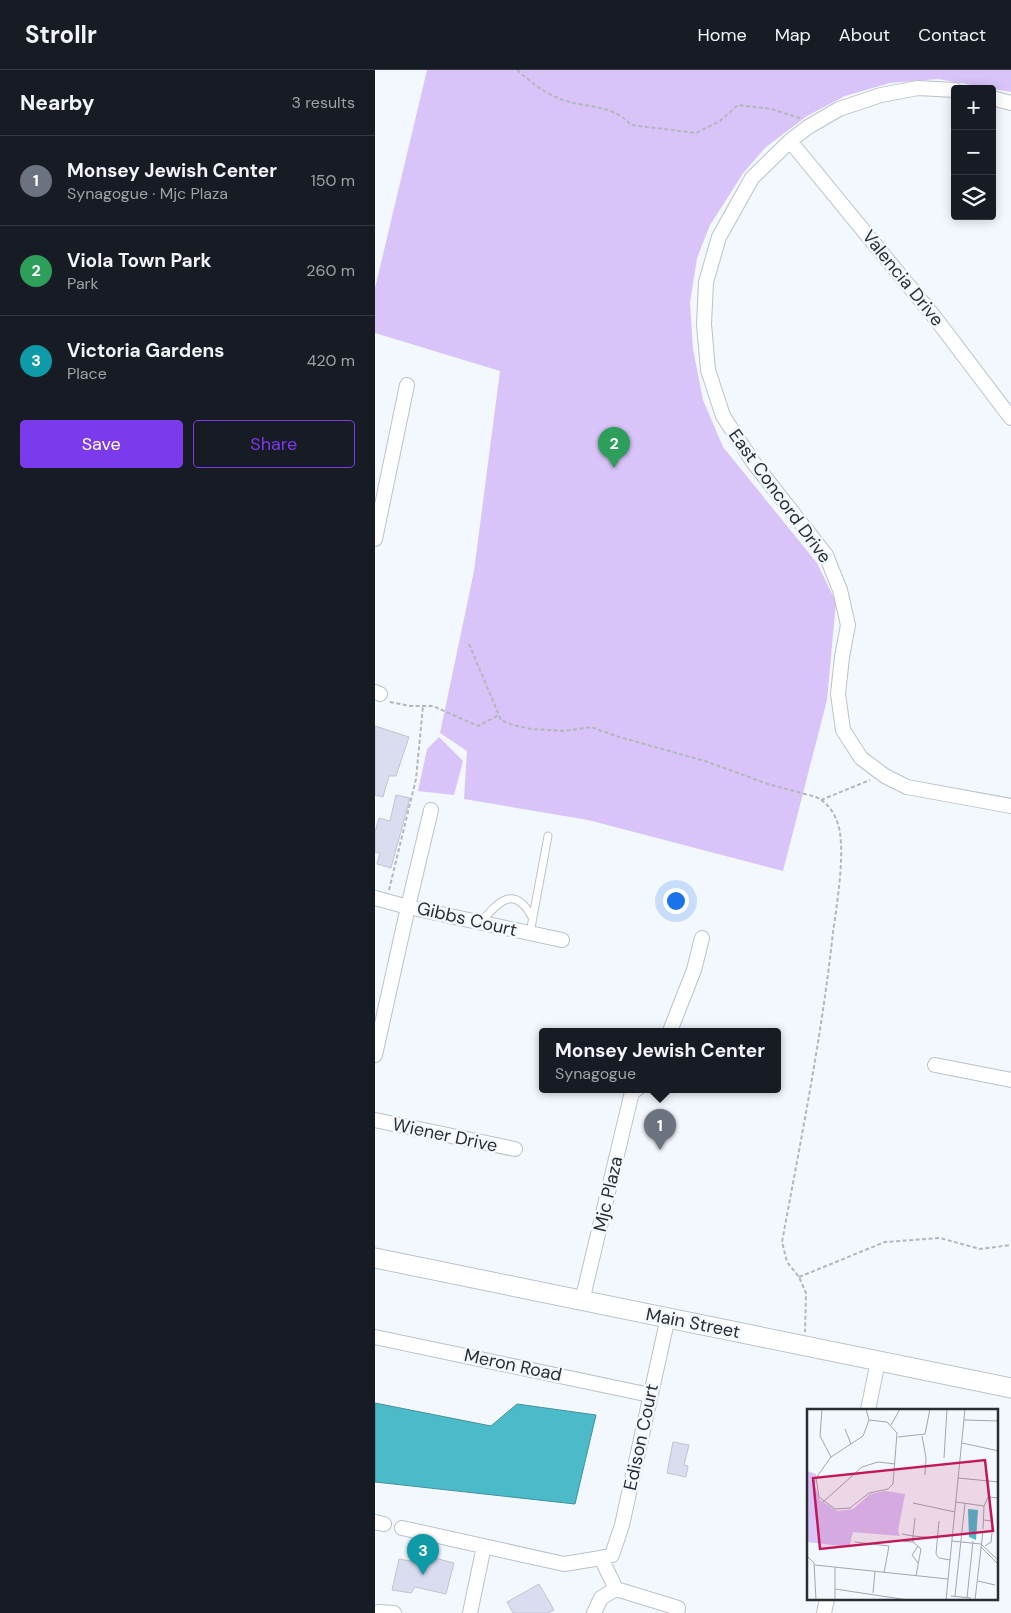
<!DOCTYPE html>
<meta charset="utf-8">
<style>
body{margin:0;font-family:"DM Sans",sans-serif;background:#20242c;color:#f1f3f6}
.controls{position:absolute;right:15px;top:15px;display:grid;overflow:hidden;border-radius:5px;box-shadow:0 2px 12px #0003}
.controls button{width:45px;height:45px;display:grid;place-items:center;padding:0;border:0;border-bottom:1px solid #363941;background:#171b24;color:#f1f3f6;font:25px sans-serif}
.you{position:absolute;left:300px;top:830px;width:18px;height:18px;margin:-12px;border:4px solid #fff;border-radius:50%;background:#1a73e8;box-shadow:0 0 0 8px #1a73e833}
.badge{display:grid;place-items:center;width:32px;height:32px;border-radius:50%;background:#7c3aed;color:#fff;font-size:16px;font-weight:700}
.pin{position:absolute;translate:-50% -41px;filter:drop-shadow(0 1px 2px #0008)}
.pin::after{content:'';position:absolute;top:26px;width:18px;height:15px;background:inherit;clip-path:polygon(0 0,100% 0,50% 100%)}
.popup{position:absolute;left:164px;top:958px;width:242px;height:65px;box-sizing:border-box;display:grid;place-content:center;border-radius:5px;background:#171b24;filter:drop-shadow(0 1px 4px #0005);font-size:16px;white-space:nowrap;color:#9ea1a6}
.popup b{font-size:19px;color:#f1f3f6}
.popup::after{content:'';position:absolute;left:50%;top:100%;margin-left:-10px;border:10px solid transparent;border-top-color:#171b24}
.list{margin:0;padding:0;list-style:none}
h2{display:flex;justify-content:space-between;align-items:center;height:65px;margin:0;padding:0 20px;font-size:21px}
h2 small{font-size:16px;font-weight:400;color:#9ea1a6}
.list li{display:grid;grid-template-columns:32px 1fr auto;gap:15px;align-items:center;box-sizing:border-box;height:90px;padding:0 20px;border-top:1px solid #363941}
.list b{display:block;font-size:19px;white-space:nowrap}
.list p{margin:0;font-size:16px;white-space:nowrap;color:#9ea1a6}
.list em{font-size:16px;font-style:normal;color:#9ea1a6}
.actions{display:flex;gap:10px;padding:15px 20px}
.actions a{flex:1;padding:11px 0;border:1px solid #7c3aed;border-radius:5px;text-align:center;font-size:18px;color:#7c3aed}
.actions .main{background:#7c3aed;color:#fff}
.icon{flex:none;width:28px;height:28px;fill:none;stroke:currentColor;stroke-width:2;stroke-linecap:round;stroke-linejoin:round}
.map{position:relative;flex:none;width:636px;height:1543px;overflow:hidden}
header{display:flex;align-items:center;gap:30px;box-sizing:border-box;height:70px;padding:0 25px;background:#171b24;border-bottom:1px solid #363941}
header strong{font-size:24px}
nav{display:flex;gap:28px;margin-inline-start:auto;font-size:18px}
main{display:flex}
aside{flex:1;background:#171b24}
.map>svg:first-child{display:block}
.green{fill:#d8c4f8}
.water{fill:#4bbbca;stroke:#41919c}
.building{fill:#daddf0;stroke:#c1c3ce}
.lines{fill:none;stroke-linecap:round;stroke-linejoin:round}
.service-casing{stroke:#bac2cb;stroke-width:9}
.minor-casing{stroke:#bac2cb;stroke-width:16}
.secondary-casing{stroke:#bac2cb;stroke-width:21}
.path{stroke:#b3b7bc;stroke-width:2;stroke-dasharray:4 2.5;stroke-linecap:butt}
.service{stroke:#fff;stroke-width:7}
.minor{stroke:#fff;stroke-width:14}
.secondary{stroke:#fff;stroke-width:19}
.labels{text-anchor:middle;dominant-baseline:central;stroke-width:5;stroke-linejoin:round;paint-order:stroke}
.street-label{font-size:18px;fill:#2b2e31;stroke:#f3f8fe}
.inset-road{fill:none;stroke:#a3a7ac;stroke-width:1}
.view{fill:#c2185b;fill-opacity:0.15;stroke:#c2185b;stroke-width:2.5}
.inset-edge{fill:none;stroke:#2b2e31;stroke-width:2.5}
</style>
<header>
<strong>Strollr</strong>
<nav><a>Home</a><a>Map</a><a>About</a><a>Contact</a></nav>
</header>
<main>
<aside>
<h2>Nearby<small>3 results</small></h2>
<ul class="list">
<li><span class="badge" style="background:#6b7280">1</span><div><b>Monsey Jewish Center</b><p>Synagogue · Mjc Plaza</p></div><em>150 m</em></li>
<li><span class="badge" style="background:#2e9e5b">2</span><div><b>Viola Town Park</b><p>Park</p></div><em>260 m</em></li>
<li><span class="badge" style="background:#0f9aa8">3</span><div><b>Victoria Gardens</b><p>Place</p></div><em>420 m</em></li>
</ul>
<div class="actions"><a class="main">Save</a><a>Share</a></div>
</aside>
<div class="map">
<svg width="636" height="1543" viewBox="0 0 636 1543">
<rect width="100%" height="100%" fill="#f3f8fe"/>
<path class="green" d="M52 0H636V22L563 9 515 13 470 26 432 46 391 77 369 102 335 155 322 188 315 233 318 279 328 330 348 377 442 493 461 532 452 630 408 801 213 750 89 729 92 681 65 663 99 501 125 301 0 263V218Z
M64 667 88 691 79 725 43 721 52 679Z"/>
<path class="water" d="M0 1333 116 1356 142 1334 221 1345 200 1434 0 1412Z"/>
<path class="building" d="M0 656 34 667 21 706H14L8 727 0 725Z
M21 725 35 728 16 798 2 794 5 783 0 782V762L4 748 15 751Z
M298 1372 314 1375 309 1395 313 1396 311 1407 292 1403Z
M44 1484 79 1493 71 1524 40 1517 36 1523 17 1520 24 1489 41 1492Z
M164 1514 179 1540 173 1543H138L132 1532Z"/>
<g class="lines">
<g class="service-casing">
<path id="service" d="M106 852C123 832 139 814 157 847
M155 863 173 766"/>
</g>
<g class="minor-casing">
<path id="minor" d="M580 20 543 18 506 25 464 39 433 57 415 71 377 108 344 167 331 212 329 254 333 300 348 346 378 392 451 485 465 520 473 555 467 587 463 624 468 660 486 688 510 706 532 717 636 736
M617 28 636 33
M415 71 561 249 636 348
M0 469 32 315
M0 622 5 624
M56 740 33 837 187 870
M0 828 33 837 0 985
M295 961 319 900 327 868
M560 995 636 1010
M0 1050 140 1079
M207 1231 257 1022 262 1019
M293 1247 247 1455 237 1485 226 1488 241 1519 303 1538 302 1543
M0 1267 275 1325
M493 1340 503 1291
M0 1452 9 1454
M27 1458 189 1494 226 1488
M4 1542 19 1543
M95 1543 109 1476
M219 1543 226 1528 241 1519
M449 1543 452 1529"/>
</g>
<g class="secondary-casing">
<path id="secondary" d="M0 1188 636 1318"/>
</g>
<path class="path" d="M142 0C154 10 166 21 181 27 207 40 234 31 256 55L321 63 345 51 363 35 396 39 425 48
M94 574 126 650 138 655 156 659 189 661 216 657 244 667 330 691 393 714 441 727C455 733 463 749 465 763 469 790 462 834 458 862 447 965 426 1069 407 1172L412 1192 424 1207 431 1223 430 1262
M15 632 35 636H58L103 656 124 645
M446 730 495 710
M14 820 41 709 48 636
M424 1207 510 1172 565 1168 605 1179 636 1175"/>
<use href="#service" class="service"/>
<use href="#minor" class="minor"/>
<use href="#secondary" class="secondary"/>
</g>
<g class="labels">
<g class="street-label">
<text transform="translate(528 208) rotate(51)">Valencia Drive</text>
<text transform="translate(405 426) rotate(54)">East Concord Drive</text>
<text transform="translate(92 849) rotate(13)">Gibbs Court</text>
<text transform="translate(70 1065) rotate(12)">Wiener Drive</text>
<text transform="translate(233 1124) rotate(-77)">Mjc Plaza</text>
<text transform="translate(318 1253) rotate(11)">Main Street</text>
<text transform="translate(138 1295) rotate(12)">Meron Road</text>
<text transform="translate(266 1367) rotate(-78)">Edison Court</text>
</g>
</g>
<g transform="translate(432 1339)">
<rect width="191" height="191" fill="#f3f8fe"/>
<path d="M0 62 9 65 8 77 13 91 30 102 46 100 63 85 78 82 98 85 91 122 93 127 46 123 42 138 0 133Z" fill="#d8c4f8"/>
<path d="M161 100 171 101 169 131 162 128Z" fill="#4bbbca"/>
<path class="inset-road" d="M15 0 13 27 24 48M59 0 62 11 56 27 24 48 9 69 12 88 28 100 43 99 62 84 81 80 86 75 90 24 80 13 62 11M157 11 192 12M84 16 93 0M38 20 44 35M115 27 119 49 118 66M91 28 118 25 123 0M155 34 192 42M137 49 140 0M151 69 192 73M16 93 55 58 71 53 88 55M149 93 177 97 181 88 192 89M106 94 148 103M177 111 185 112V122M132 112 129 145 132 149 143 151M176 120 177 97M95 125 106 127 108 109M96 132 106 133 114 140 109 167M145 132 174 135 192 152M48 133 82 137 77 164M106 133V127L130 129M111 137 105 146 111 154M178 137 184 133 185 124M174 138 192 156M0 147 7 154 9 191M8 156 141 170M28 158V191M171 172 188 176M28 180 101 191M66 184 68 163M144 187 164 189M148 187 158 94M160 189 166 132M139 191 158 0M168 191 176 122"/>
<path class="view" d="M178 51 186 122 13 140 6 69Z"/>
<rect width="191" height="191" class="inset-edge"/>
</g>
</svg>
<div class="controls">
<button>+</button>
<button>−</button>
<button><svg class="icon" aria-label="layers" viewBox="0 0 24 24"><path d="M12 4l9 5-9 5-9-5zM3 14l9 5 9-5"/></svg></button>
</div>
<div class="you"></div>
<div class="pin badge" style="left:285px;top:1080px;background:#6b7280">1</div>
<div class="popup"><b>Monsey Jewish Center</b>Synagogue</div>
<div class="pin badge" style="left:239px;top:398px;background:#2e9e5b">2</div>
<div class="pin badge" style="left:48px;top:1505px;background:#0f9aa8">3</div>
</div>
</main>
